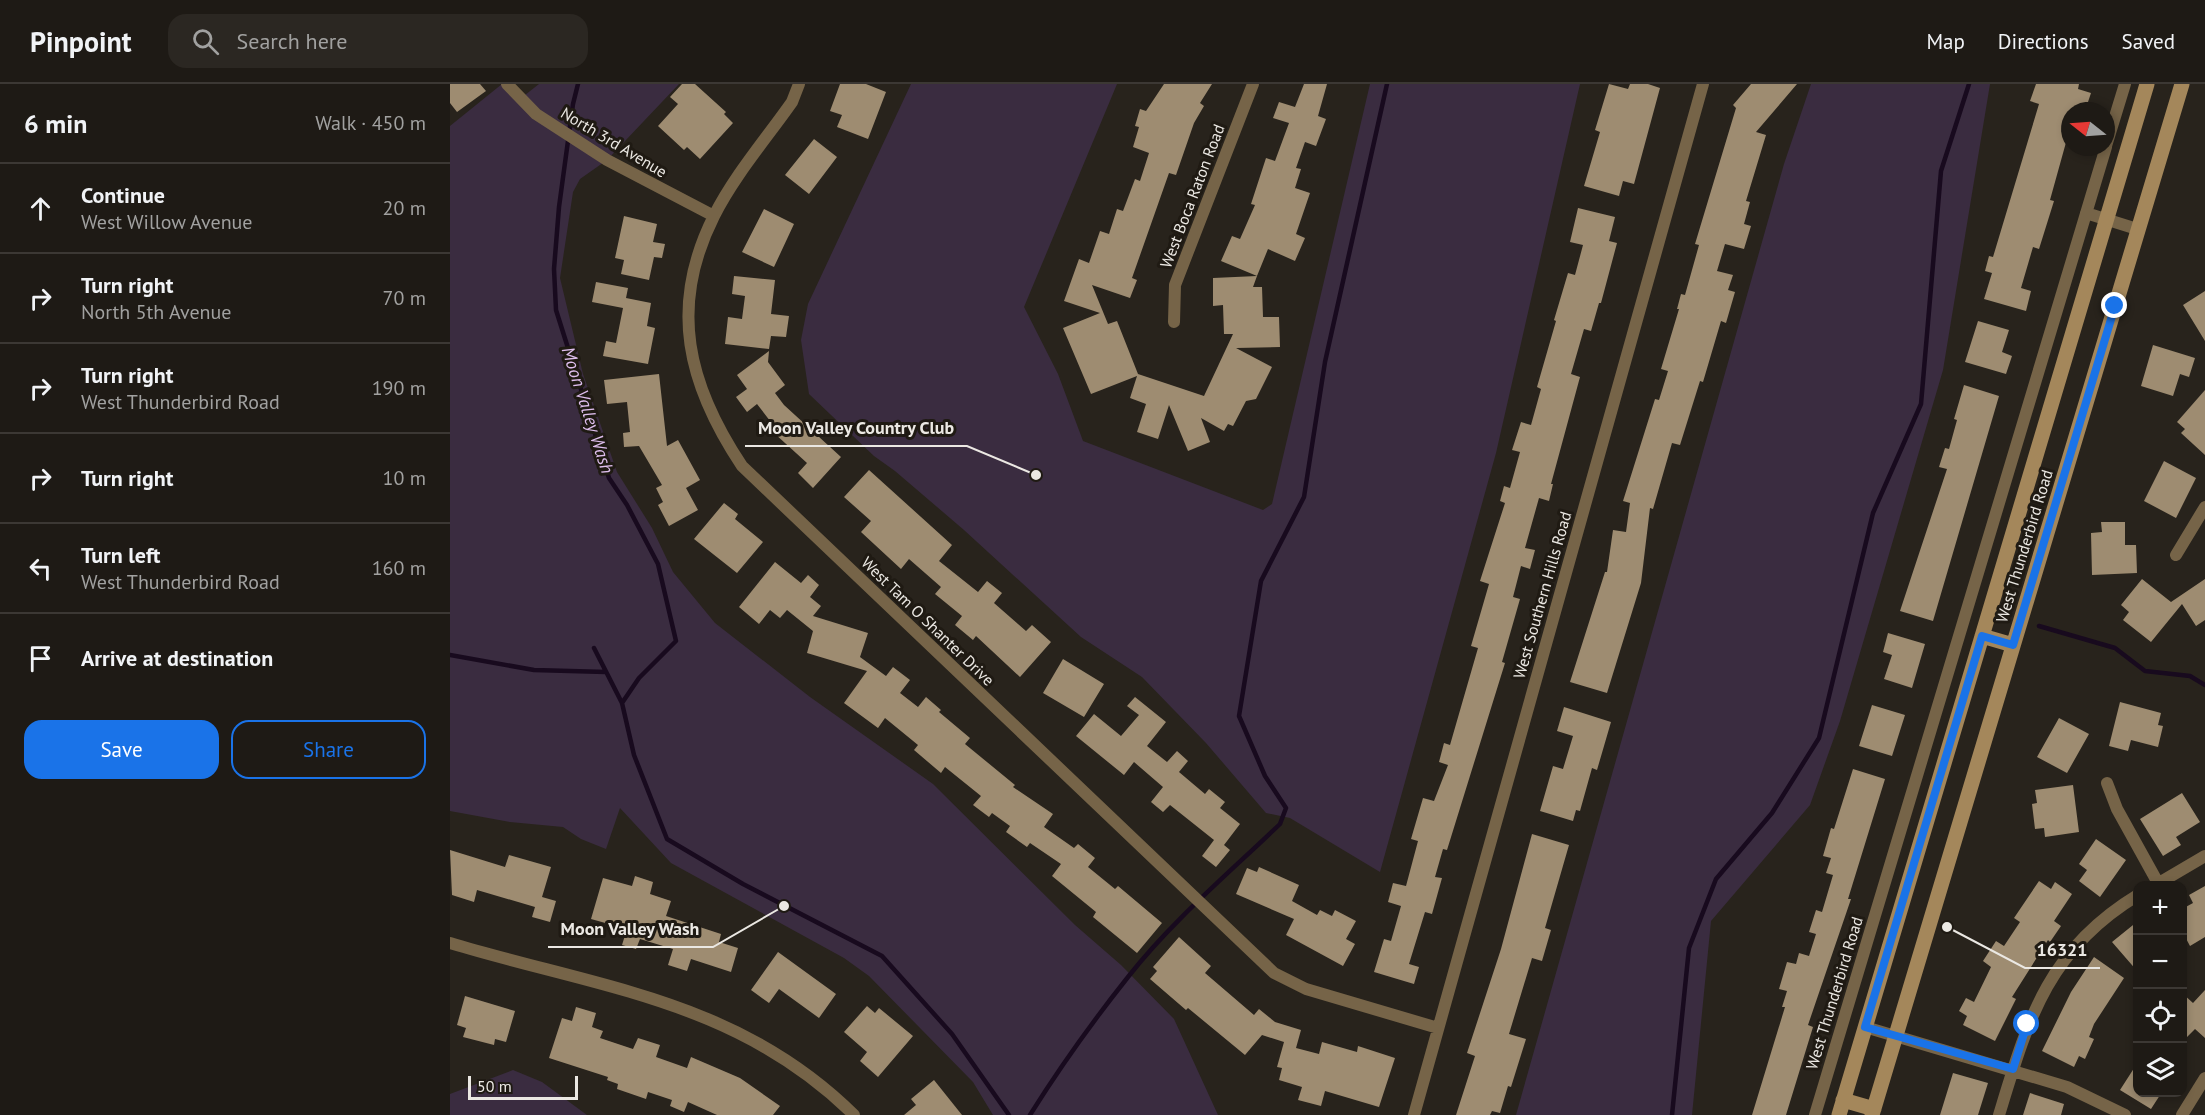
<!DOCTYPE html>
<meta charset="utf-8">
<style>
body{margin:0;font-family:"PT Sans",sans-serif;background:#2b2722;color:#f1f3f6}
.controls{position:absolute;right:18px;bottom:18px;display:grid;overflow:hidden;border-radius:12px;box-shadow:0 3px 9px #0003}
.controls button{width:54px;height:54px;display:grid;place-items:center;padding:0;border:0;border-bottom:2px solid #3c3834;background:#1e1a15;color:#f1f3f6;font:30px sans-serif}
.compass{position:absolute;left:1611px;top:18px;width:54px;height:54px;border-radius:50%;background:#1e1a15;box-shadow:0 3px 9px #0003;rotate:287deg}
.scale{position:absolute;left:18px;bottom:15px;width:110px;box-sizing:border-box;padding-left:6px;border:3px solid #ebe8e3;border-top:0;font-size:16px;line-height:21px;white-space:nowrap;color:#ebe8e3;-webkit-text-stroke:4px #1f1a13;paint-order:stroke}
.stop{position:absolute;width:18px;height:18px;margin:-14px;border:4px solid #1a73e8;border-radius:50%;background:#fff}
.stop.end{background:#1a73e8;border-color:#fff;box-shadow:0 2px 6px #0008}
.list{margin:0;padding:0;list-style:none}
h2{display:flex;justify-content:space-between;align-items:center;height:78px;margin:0;padding:0 24px;font-size:26px}
h2 small{font-size:20px;font-weight:400;color:#a1a1a0}
.list li{display:grid;grid-template-columns:39px 1fr auto;gap:18px;align-items:center;box-sizing:border-box;height:90px;padding:0 24px;border-top:2px solid #3c3834}
.list b{display:block;font-size:22px;white-space:nowrap}
.list p{margin:0;font-size:20px;white-space:nowrap;color:#a1a1a0}
.list em{font-size:20px;font-style:normal;color:#a1a1a0}
.actions{display:flex;gap:12px;padding:18px 24px}
.actions a{flex:1;padding:14px 0;border:2px solid #1a73e8;border-radius:18px;text-align:center;font-size:21px;color:#1a73e8}
.actions .main{background:#1a73e8;color:#fff}
.icon{flex:none;width:33px;height:33px;fill:none;stroke:currentColor;stroke-width:2;stroke-linecap:round;stroke-linejoin:round}
.map{position:relative;flex:none;width:1755px;height:1031px;overflow:hidden}
header{display:flex;align-items:center;gap:36px;box-sizing:border-box;height:84px;padding:0 30px;background:#1e1a15;border-bottom:2px solid #3c3834}
header strong{font-size:28px}
nav{display:flex;gap:33px;margin-inline-start:auto;font-size:21px}
.search{width:420px;height:54px;background:#2b2722;display:flex;align-items:center;gap:15px;box-sizing:border-box;padding:0 21px;border-radius:18px;color:#a1a1a0;font-size:22px}
main{display:flex}
aside{flex:1;background:#1e1a15}
.map>svg:first-child{display:block}
.green{fill:#3a2c40}
.lines{fill:none;stroke-linecap:round;stroke-linejoin:round}
.stream{stroke:#180a1e;stroke-width:4.5}
.building{fill:#9e8c71}
.street{stroke:#766448;stroke-width:12}
.secondary{stroke:#a4875b;stroke-width:15}
.route{stroke:#1a73e8;stroke-width:8}
.labels{text-anchor:middle;dominant-baseline:central;stroke-width:6;stroke-linejoin:round;paint-order:stroke}
.street-label{font-size:16px;fill:#ebe8e3;stroke:#1f1a13}
.water-label{font-size:18px;font-style:italic;fill:#debeed;stroke:#1f1a13}
.leader{fill:none;stroke:#ebe8e3;stroke-width:2}
.callout-dot{fill:#ebe8e3;stroke:#1f1a13;stroke-width:2}
.callout-label{font-size:18px;text-anchor:middle;font-weight:bold;fill:#ebe8e3;stroke:#1f1a13;stroke-width:6;stroke-linejoin:round;paint-order:stroke}
</style>
<header>
<strong>Pinpoint</strong>
<div class="search"><svg class="icon" aria-label="search" viewBox="0 0 24 24"><circle cx="10" cy="10" r="6"/><path d="M15 15l6 6"/></svg>Search here</div>
<nav><a>Map</a><a>Directions</a><a>Saved</a></nav>
</header>
<main>
<aside>
<h2>6 min<small>Walk · 450 m</small></h2>
<ul class="list">
<li><svg class="icon" aria-label="ahead" viewBox="0 0 24 24"><path d="M12 20V5M6 11l6-6 6 6"/></svg><div><b>Continue</b><p>West Willow Avenue</p></div><em>20 m</em></li>
<li><svg class="icon" aria-label="right" viewBox="0 0 24 24"><path d="M7 20v-9h11M14 6l5 5-5 5"/></svg><div><b>Turn right</b><p>North 5th Avenue</p></div><em>70 m</em></li>
<li><svg class="icon" aria-label="right" viewBox="0 0 24 24"><path d="M7 20v-9h11M14 6l5 5-5 5"/></svg><div><b>Turn right</b><p>West Thunderbird Road</p></div><em>190 m</em></li>
<li><svg class="icon" aria-label="right" viewBox="0 0 24 24"><path d="M7 20v-9h11M14 6l5 5-5 5"/></svg><div><b>Turn right</b></div><em>10 m</em></li>
<li><svg class="icon" aria-label="left" viewBox="0 0 24 24"><path d="M17 20v-9H6M10 6l-5 5 5 5"/></svg><div><b>Turn left</b><p>West Thunderbird Road</p></div><em>160 m</em></li>
<li><svg class="icon" aria-label="arrive" viewBox="0 0 24 24"><path d="M6 21V4h12l-3 4 3 4H6"/></svg><div><b>Arrive at destination</b></div></li>
</ul>
<div class="actions"><a class="main">Save</a><a>Share</a></div>
</aside>
<div class="map">
<svg width="1755" height="1031" viewBox="0 0 1755 1031">
<rect width="100%" height="100%" fill="#28231c"/>
<path class="green" d="M52 0 70 15 89 0H229L157 76 130 95 123 108 110 194 133 290 167 388 202 444 223 488 265 539 360 613 483 700 625 841 671 881 724 935 768 1031H543L523 998 419 892 394 874 221 779 170 724 156 765 131 755 113 743 60 738 0 727V42Z
M461 0H667L574 223 608 290 633 357 813 426 822 420 920 0H1130L1046 369 930 788 840 734 816 729 756 659 692 593 631 553 514 446 445 387 424 372 359 310 351 256 358 220Z
M1361 0H1540L1493 286 1390 637 1360 721 1261 837 1242 1031H1066L1334 80Z
M63 986 92 998 137 1031H0V1010Z"/>
<g class="lines">
<path class="stream" d="M128 0 123 20 109 123 104 185 106 226 159 394 177 421 208 480 226 557 189 594 172 619
M1589 542 1665 564 1695 587 1740 592 1755 601
M144 564 172 619 184 671 217 755 293 800 432 872 502 950 559 1031
M0 571 84 586 156 588
M580 1031C610 983 643 937 678 893 722 837 779 789 830 740L836 724 815 692 789 632 811 497 854 413 875 278 937 0
M1222 1031 1239 864 1266 795 1322 729 1369 654 1423 429 1471 320 1491 87 1519 0"/>
</g>
<path class="building" d="M0 0H30L36 7 7 28 0 19Z
M232 0H245L276 28 274 30 283 39 250 75 237 63 234 66 208 42 228 20 220 13Z
M390 0H416L436 8 418 55 387 43 392 31 380 27Z
M714 0H762L750 19 754 22 744 39 726 91 719 89 682 194 687 196 680 214 642 201 658 240 667 237 688 290 754 312 783 250H774L773 221 763 222V194L807 192 803 203H812L813 233H829L830 263 786 264 822 283 806 315 796 317 783 342 778 340 774 347 751 334 760 358 738 367 719 321 708 355 687 348 696 320 680 314 687 292 641 310 613 244 650 229 614 217 629 175 639 179 650 147 659 150 667 125 673 127 685 95 690 97 699 69 683 63 689 43 685 42 690 25 696 27Z
M854 0H877L868 32 876 35 866 62 855 58 846 84 851 85 845 104 860 109 846 150 855 154 845 177 818 165 807 192 771 177 782 152 790 155 805 121 801 120 816 74 825 77 839 39 823 34 829 18 845 23Z
M1159 0 1178 5 1180 0H1198L1210 4 1184 100 1173 97 1169 112 1134 102 1150 48 1145 46Z
M1301 0H1347L1306 48 1316 51 1296 117 1300 118 1294 140 1301 142 1294 165 1275 160 1267 187 1283 191 1278 206 1285 208 1276 239 1271 237 1253 298 1250 297 1230 361 1222 359 1203 425 1200 424 1191 499 1157 609 1120 598 1155 488H1157L1163 446 1176 448 1180 419 1173 417 1205 315 1209 316 1218 287 1211 285 1229 225H1227L1231 210 1235 211 1249 161 1245 160 1286 24 1283 21Z
M1586 0H1629L1628 5 1641 9 1635 27H1620V44L1600 116 1604 117 1589 165 1583 163 1571 204 1581 207 1576 227 1534 215 1542 189 1535 187 1539 172 1543 173 1589 20 1580 17Z
M364 55 387 73 359 110 335 91Z
M1128 124 1165 133 1159 157 1167 159 1151 219H1149L1141 247 1134 245 1121 290 1130 293 1101 400H1103L1099 417 1089 414 1075 464 1085 466 1080 485 1071 482 1063 513 1070 515 1052 578 1055 579 997 766 993 765 985 793 992 794 982 830 975 828 959 880 969 883 964 900 924 888 934 855 941 857 951 822 938 818 943 799 956 802 968 757 961 755 973 714 984 717 998 681 989 678 994 659 1000 661 1028 564 1021 562 1039 500 1030 497 1055 419 1050 417 1054 402 1060 404 1070 368 1062 366 1071 338 1081 341 1091 305 1087 303 1106 237 1104 236 1118 189 1125 191 1133 161 1120 158Z
M314 125 344 140 324 183 292 168Z
M174 132 207 140 203 158 215 160 212 174 204 173 199 196 171 190 174 176 165 174Z
M284 192 325 196 321 230 339 232 336 253 321 252 319 265 275 260 278 233 292 235 295 212 282 210Z
M146 198 178 204 176 214 201 219 197 242 205 244 198 280 153 272 156 257 166 259 173 224 142 218Z
M1755 207V257L1733 221Z
M1528 237 1559 246 1552 268 1562 272 1556 290 1515 278Z
M1703 261 1745 274 1739 293 1730 290 1723 312 1691 302Z
M319 267 318 278 335 301 325 309 334 321 391 373 363 404 348 389 357 379 324 349 327 346 307 320 297 328 286 313 297 305 287 291Z
M209 290 217 362 228 356 250 396 236 404 248 426 219 442 208 421 213 418 206 404 212 401 189 362 174 363 173 349 180 348 177 318 157 320 154 296Z
M1514 301 1549 312 1483 537 1450 527 1497 385 1489 383 1495 364 1499 365 1507 336 1504 335Z
M1755 306V371L1731 349 1735 345 1727 338Z
M1714 377 1746 394 1726 434 1694 417Z
M419 386 502 461 489 477 528 508 537 497 552 509 544 519 576 547 582 541 601 558 570 593 526 552 523 556 505 541 512 532 485 510 491 503 459 475 451 485 411 448 421 437 394 413Z
M274 419 288 430 285 435 313 458 287 489 244 455Z
M1651 438H1675V461H1686L1687 489 1642 491 1641 449 1652 448Z
M325 478 351 499 358 491 369 501 360 513 371 522 363 532 418 549 410 573 436 592 443 583 460 596 450 609 468 623 476 613 491 626 489 628 520 654 515 660 565 701 563 703 603 730 594 743 624 764 628 760 645 774 638 783 665 805 668 802 712 839 687 869 643 833 646 828 602 792 611 780 580 759 577 763 556 748 560 742 542 729 539 733 523 721 531 712 495 683 491 689 464 666 468 661 435 634 428 644 394 619 417 587 357 569 363 547 337 526 330 534 320 526 309 540 289 523Z
M1692 495 1721 518 1755 495V536L1746 542 1732 520 1701 558 1673 536 1679 528 1671 521Z
M1438 549 1475 560 1462 604 1434 595 1442 571 1433 568Z
M613 575 654 600 634 633 593 609Z
M685 613 716 638 697 662 717 678 727 667 738 677 729 688 755 710 759 705 775 718 770 724 790 740 774 761 780 766 766 783 752 772 764 756 720 721 713 728 701 718 713 703 684 678 674 691 626 652 644 630 671 652 689 631 677 622Z
M1670 618 1711 629 1708 641 1713 642 1708 663 1681 656 1678 667 1659 662Z
M1422 621 1455 631 1442 672 1409 662Z
M1114 623 1161 638 1147 686 1142 684 1130 727 1126 726 1123 737 1090 727 1103 682 1113 685 1123 652 1107 647Z
M1609 634 1639 650 1617 689 1587 673Z
M1403 685 1435 695 1398 815H1401L1358 941 1363 943 1336 1031H1302L1335 923H1332L1337 907 1329 905 1337 878 1346 880 1349 869 1359 872 1366 850 1359 848 1366 826 1372 828 1383 791 1376 789 1381 774 1373 772 1381 744 1384 745Z
M1623 701 1629 748 1595 753 1594 744 1585 745 1582 720 1587 719 1585 706Z
M1732 709 1750 738 1726 753 1731 761 1713 772 1690 735Z
M1082 750 1119 761 1095 844 1101 846 1092 877 1082 874 1059 950 1076 955 1061 1003 1058 1002 1050 1029 1042 1027 1040 1031H1006L1025 972 1017 969 1051 865Z
M1646 755 1676 776 1650 813 1629 797 1637 786 1629 780Z
M0 766 55 783 59 771 101 783 92 813 106 817 100 838 82 833 85 823 27 806 24 818 2 811Z
M809 783 849 801 842 817 867 831 870 826 882 832 885 826 906 837 896 855 905 860 893 882 836 851 844 835 786 810 797 784 807 788Z
M185 792 203 798 200 810 221 817 216 832 271 850 269 858 288 864 281 888 241 875 237 887 218 881 223 865 190 855 186 865 172 861 177 845 141 835 153 794 182 802Z
M1589 797 1601 805 1605 798 1622 810 1604 837 1611 842 1600 858 1598 856 1562 913 1566 915 1545 957 1513 941 1517 932 1509 927 1516 914 1524 918 1541 883 1533 877 1546 857 1554 862 1570 838 1564 834Z
M1755 802V853L1740 862 1732 847V825L1743 819 1739 811Z
M1688 837V888L1662 858Z
M729 853 761 882 755 889 804 931 809 925 825 938 851 946 846 964 869 970 872 958 907 968 908 962 945 974 929 1023 875 1007 871 1022 848 1016 852 1003 829 996 832 984 827 983 834 958 812 951 795 971 738 924 736 926 700 895 707 887 703 883Z
M328 868 386 910 369 934 329 905 319 919 301 906Z
M1644 873 1674 894 1644 940 1639 953 1644 955 1635 975 1629 972 1624 983 1592 967 1621 908Z
M1755 906V954L1745 945 1732 958V909L1743 919Z
M15 912 65 927 56 958 45 955 44 961 13 953 16 944 7 941Z
M417 922 425 929 429 924 463 952 428 993 410 977 417 968 394 948Z
M126 923 146 929 142 943 153 947 150 954 183 965 188 954 210 961 206 973 237 984 241 973 290 994 330 1022 323 1031H267L238 1018 234 1028 220 1022 222 1016 198 1008 196 1015 167 1005 168 1000 157 996 158 993 99 974 112 934 122 937Z
M1688 978V1008H1712L1701 1025 1670 1006Z
M1503 989 1538 999 1528 1031H1490Z
M484 996 512 1031H454L466 1021 461 1015Z
M1580 1009 1614 1020 1611 1031H1573Z"/>
<g class="lines">
<path class="street" d="M57 0 86 30 157 76 264 132
M349 0 342 18C316 55 284 92 264 132 218 223 238 301 292 382L824 889 856 905 988 944
M1656 62 1675 0
M1636 129 1687 145
M724 238 725 201 803 0
M1726 471 1755 423
M1657 699 1667 725 1708 799
M1704 802 1755 772
M0 859C149 904 288 916 404 1031
M1415 943 1617 1003 1675 1031
M964 1031 1253 0
M1365 1031 1656 63
M1549 1031C1578 936 1597 866 1688 811
M1732 1031 1755 994"/>
<path class="secondary" d="M1532 552 1563 561
M1393 1016 1424 1025
M1389 1031 1697 0
M1422 1031 1732 0"/>
</g>
<g class="lines">
<path class="route" d="M1577 940 1563 985 1415 943 1532 552 1563 561 1665 222"/>
</g>
<g class="labels">
<g class="street-label">
<text transform="translate(164 58) rotate(31)">North 3rd Avenue</text>
<text transform="translate(742 112) rotate(-69)">West Boca Raton Road</text>
<text transform="translate(1574 462) rotate(-73)">West Thunderbird Road</text>
<text transform="translate(1092 511) rotate(-74)">West Southern Hills Road</text>
<text transform="translate(478 537) rotate(44)">West Tam O Shanter Drive</text>
<text transform="translate(1384 909) rotate(-73)">West Thunderbird Road</text>
</g>
<g class="water-label">
<text transform="translate(138 326) rotate(72)">Moon Valley Wash</text>
</g>
</g>
<path class="leader" d="M586 391L517 362H295M334 822L263 863H98M1497 843L1575 884H1650"/>
<g class="callout-dot">
<circle cx="586" cy="391" r="6"/>
<circle cx="334" cy="822" r="6"/>
<circle cx="1497" cy="843" r="6"/>
</g>
<g class="callout-label">
<text x="406" y="350">Moon Valley Country Club</text>
<text x="180" y="851">Moon Valley Wash</text>
<text x="1612" y="872">16321</text>
</g>
</svg>
<div class="controls">
<button>+</button>
<button>−</button>
<button><svg class="icon" aria-label="locate" viewBox="0 0 24 24"><circle cx="12" cy="12" r="6"/><path d="M12 2v4M12 18v4M2 12h4M18 12h4"/></svg></button>
<button><svg class="icon" aria-label="layers" viewBox="0 0 24 24"><path d="M12 4l9 5-9 5-9-5zM3 14l9 5 9-5"/></svg></button>
</div>
<svg class="compass" viewBox="-18 -18 36 36"><path d="M0-13l5 13h-10z" fill="#e53935"/><path d="M0 13l5-13h-10z" fill="#a1a1a0"/></svg>
<div class="scale">50 m</div>
<div class="stop" style="left:1577px;top:940px"></div>
<div class="stop end" style="left:1665px;top:222px"></div>
</div>
</main>
